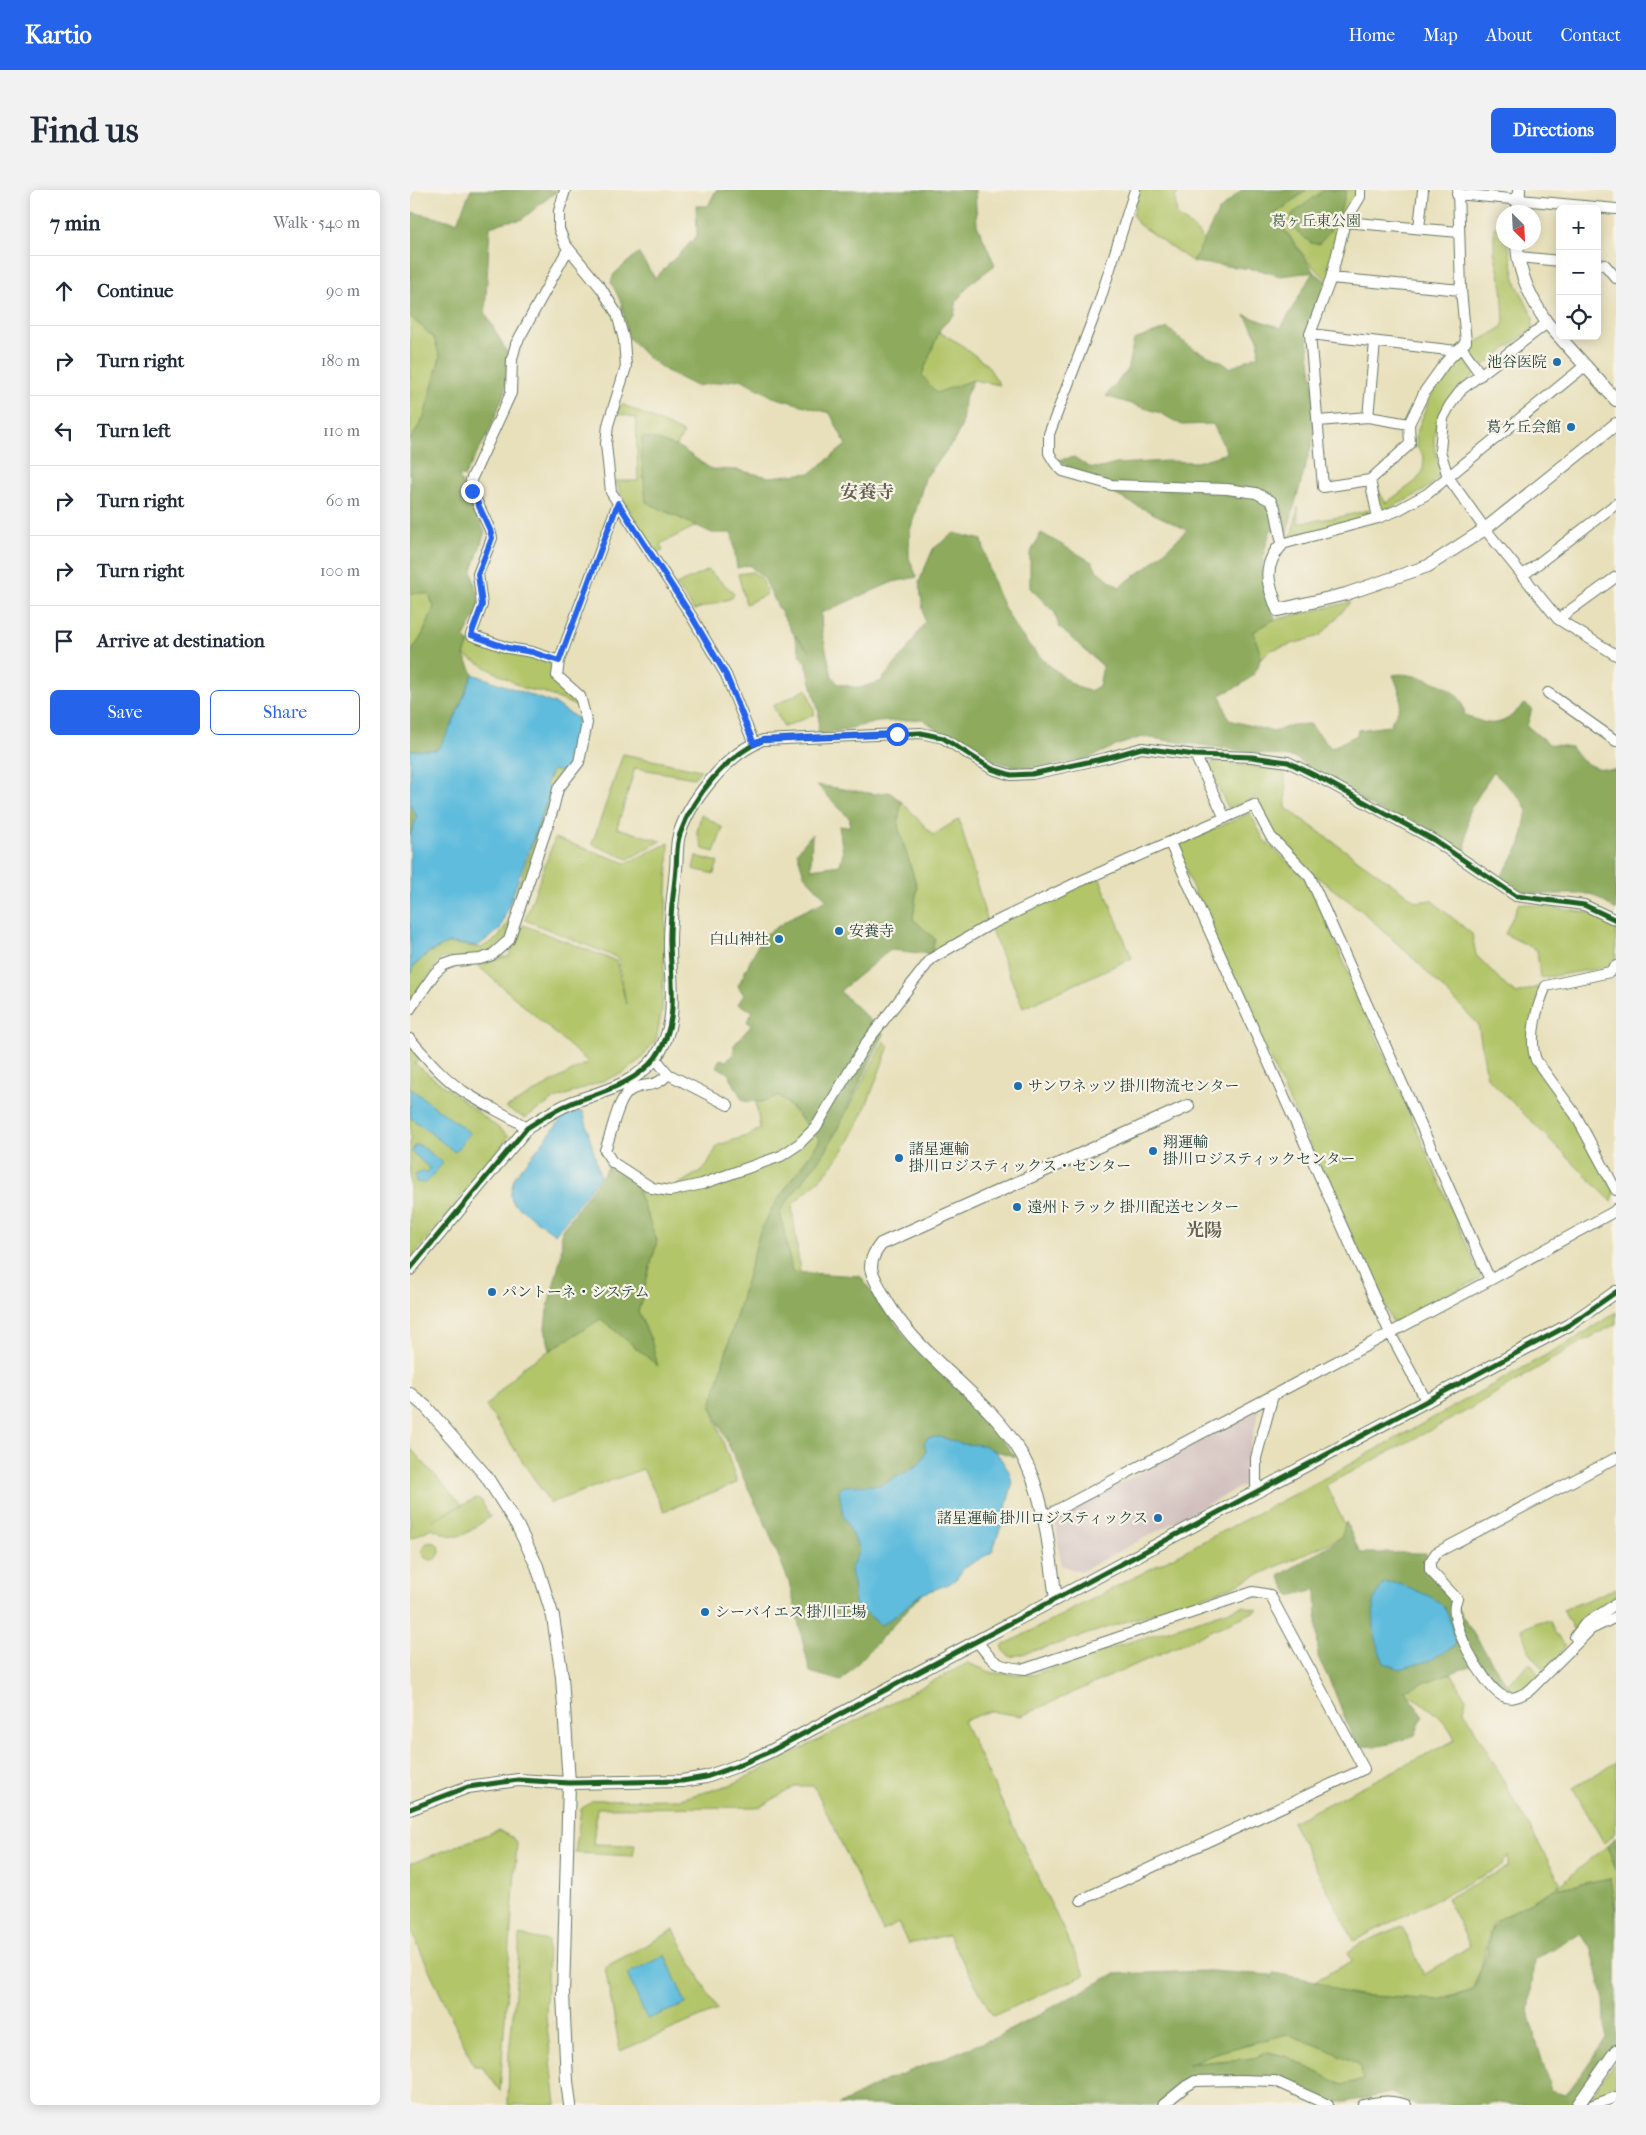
<!DOCTYPE html>
<meta charset="utf-8">
<style>
body{margin:0;font-family:"IM FELL French Canon","Noto Serif JP",serif;background:#f2f2f3;color:#1f2937}
.controls{position:absolute;right:15px;top:15px;display:grid;overflow:hidden;border-radius:8px;box-shadow:0 2px 12px #0003}
.controls button{width:45px;height:45px;display:grid;place-items:center;padding:0;border:0;border-bottom:1px solid #e0e1e3;background:#fff;color:#1f2937;font:25px sans-serif}
.compass{position:absolute;left:1086px;top:15px;width:45px;height:45px;border-radius:50%;background:#fff;box-shadow:0 2px 12px #0003;rotate:156deg}
.stop{position:absolute;width:15px;height:15px;margin:-11px;border:4px solid #2563eb;border-radius:50%;background:#fff}
.stop.end{background:#2563eb;border-color:#fff;box-shadow:0 1px 5px #0008}
.list{margin:0;padding:0;list-style:none}
h2{display:flex;justify-content:space-between;align-items:center;height:65px;margin:0;padding:0 20px;font-size:21px}
h2 small{font-size:16px;font-weight:400;color:#747a83}
.list li{display:grid;grid-template-columns:32px 1fr auto;gap:15px;align-items:center;box-sizing:border-box;height:70px;padding:0 20px;border-top:1px solid #e0e1e3}
.list b{display:block;font-size:19px;white-space:nowrap}
.list em{font-size:16px;font-style:normal;color:#747a83}
.actions{display:flex;gap:10px;padding:15px 20px}
.actions a{flex:1;padding:11px 0;border:1px solid #2563eb;border-radius:8px;text-align:center;font-size:18px;color:#2563eb}
.actions .main{background:#2563eb;color:#fff}
.icon{flex:none;width:28px;height:28px;fill:none;stroke:currentColor;stroke-width:2;stroke-linecap:round;stroke-linejoin:round}
.map{position:relative;flex:none;width:1206px;height:1915px;overflow:hidden;border-radius:8px}
header{display:flex;align-items:center;gap:30px;box-sizing:border-box;height:70px;padding:0 25px;background:#2563eb;color:#fff}
header strong{font-size:24px}
nav{display:flex;gap:28px;margin-inline-start:auto;font-size:18px}
.intro{display:flex;align-items:center;justify-content:space-between;box-sizing:border-box;height:120px;padding:0 30px}
h1{margin:0;font-size:35px}
.button{padding:12px 22px;border-radius:8px;background:#2563eb;color:#fff;font-size:18px;font-weight:700}
main{display:flex;gap:30px;padding:0 30px}
aside{flex:1;background:#fff;border-radius:8px;box-shadow:0 2px 12px #0003}
.map>svg:first-child{display:block}
.industrial{fill:#d1bfbd}
.green{fill:#b2c569;stroke:#68814e}
.forest{fill:#8daa5d;stroke:#567448;fill-rule:evenodd}
.water{fill:#5fbcdd;stroke:#3f7c88}
.lines{fill:none;stroke-linecap:round;stroke-linejoin:round}
.minor-casing{stroke:#657663;stroke-width:12}
.tertiary-casing{stroke:#657663;stroke-width:14}
.minor{stroke:#fff;stroke-width:10}
.tertiary{stroke:#fff;stroke-width:12}
.cycleway-casing{stroke:#f7f3e8;stroke-width:8}
.cycleway{stroke:#1b5e20;stroke-width:5}
.route{stroke:#2563eb;stroke-width:6}
.poi-dot{fill:#1f6fb2;stroke:#f7f3e8;stroke-width:2}
.labels{text-anchor:middle;dominant-baseline:central;stroke-width:4.5;stroke-linejoin:round;paint-order:stroke}
.park-label{font-size:15px;fill:#3c583f;stroke:#f7f3e8}
.poi-label{font-size:15px;fill:#1f3d34;stroke:#f7f3e8;text-anchor:start}
.quarter-label{font-size:18px;font-weight:bold;fill:#68634f;stroke:#f7f3e8}
</style>
<header>
<strong>Kartio</strong>
<nav><a>Home</a><a>Map</a><a>About</a><a>Contact</a></nav>
</header>
<div class="intro"><h1>Find us</h1><a class="button">Directions</a></div>
<main>
<aside>
<h2>7 min<small>Walk · 540 m</small></h2>
<ul class="list">
<li><svg class="icon" aria-label="ahead" viewBox="0 0 24 24"><path d="M12 20V5M6 11l6-6 6 6"/></svg><div><b>Continue</b></div><em>90 m</em></li>
<li><svg class="icon" aria-label="right" viewBox="0 0 24 24"><path d="M7 20v-9h11M14 6l5 5-5 5"/></svg><div><b>Turn right</b></div><em>180 m</em></li>
<li><svg class="icon" aria-label="left" viewBox="0 0 24 24"><path d="M17 20v-9H6M10 6l-5 5 5 5"/></svg><div><b>Turn left</b></div><em>110 m</em></li>
<li><svg class="icon" aria-label="right" viewBox="0 0 24 24"><path d="M7 20v-9h11M14 6l5 5-5 5"/></svg><div><b>Turn right</b></div><em>60 m</em></li>
<li><svg class="icon" aria-label="right" viewBox="0 0 24 24"><path d="M7 20v-9h11M14 6l5 5-5 5"/></svg><div><b>Turn right</b></div><em>100 m</em></li>
<li><svg class="icon" aria-label="arrive" viewBox="0 0 24 24"><path d="M6 21V4h12l-3 4 3 4H6"/></svg><div><b>Arrive at destination</b></div></li>
</ul>
<div class="actions"><a class="main">Save</a><a>Share</a></div>
</aside>
<div class="map">
<svg width="1206" height="1915" viewBox="0 0 1206 1915">
<rect width="100%" height="100%" fill="#f7f3e8"/>
<filter id="ink" filterUnits="userSpaceOnUse"><feTurbulence type="fractalNoise" baseFrequency=".02" numOctaves="2"/><feDisplacementMap in="SourceGraphic" scale="10" xChannelSelector="R" yChannelSelector="G"/><feConvolveMatrix kernelMatrix="1 2 1 2 8 2 1 2 1" color-interpolation-filters="sRGB"/></filter>
<filter id="wash" filterUnits="userSpaceOnUse"><feTurbulence type="fractalNoise" baseFrequency=".0096" numOctaves="4" result="noise"/><feDisplacementMap in="SourceGraphic" scale="20" xChannelSelector="R" yChannelSelector="G"/><feGaussianBlur stdDeviation="1.12" result="paint"/><feColorMatrix in="noise" values="0 0 0 0 0 0 0 0 0 0 0 0 0 0 0 0 0 1.4 0 .05"/><feComposite in="paint" operator="in"/></filter>
<g filter="url(#wash)">
<rect width="100%" height="100%" fill="#e8e0bb"/>
<path class="industrial" d="M849 1220 839 1262 836 1294 670 1382 651 1375 645 1328Z"/>
<path class="green" d="M729 0H769L765 8 767 26 783 37 794 51 783 72 728 34 723 25Z
M897 0H949L932 44 920 92 900 74 864 25Z
M1084 37 1093 38 1094 52 1098 53 1106 93 1123 127V138L1072 177 1058 157 1091 138 1094 132 1092 98 1084 61Z
M0 126 24 148 30 167 14 227 0 251Z
M529 142 549 153 577 175 590 195 563 190 526 204 511 186Z
M1051 167 1065 184C1045 203 1024 222 1024 252 1024 262 1029 273 1031 283 1020 302 992 311 974 321L967 314 968 300 976 313 1006 291 1013 281 1014 267 1007 257 1006 245 1023 199Z
M212 214 274 243 266 257 250 251 236 312 286 336 250 354 253 361 247 363 212 308 206 291H228L226 228 206 223Z
M888 317V333L930 327 959 320V324L946 330 881 348Z
M298 380 324 403 322 408 284 420 266 395Z
M343 382 352 389 357 404 336 414 328 384Z
M0 403 19 404 24 417 13 444 2 462 0 460Z
M941 412 910 446 861 460 851 468 843 442 863 430Z
M59 452 138 471 144 478 141 485 170 512 166 516 133 502 115 499 54 465Z
M397 499 405 524 374 537 363 516Z
M213 564 291 580 284 588 225 578 207 638 251 651 218 669 182 654Z
M804 571 875 581 876 618 1007 712 1021 710 1062 744 1066 765 1098 798 1107 804 1127 797 1132 800 1121 849 1149 905 1204 1000 1202 1012 1077 887 1068 834 1007 772 952 721 903 684 864 644 846 608 818 618 799 578Z
M142 580 153 582 144 596 137 626 96 749 78 763 53 768H32L0 809V786L3 777 18 763 39 753 71 758 88 748 100 729 109 694 141 600 136 594Z
M491 611 523 645 549 629 577 731 521 764 525 749 503 729 507 697 488 636Z
M840 623 854 650 899 692 1071 1088 983 1133 804 750 767 659 770 654Z
M291 624 313 638 304 662 293 659 287 642Z
M145 648 216 673 259 653 252 821 246 850 231 869 213 883 143 910 115 928 96 918 178 872 67 775 99 766 113 735 206 771 216 814 208 768 115 730Z
M286 666 308 672 304 684 283 679Z
M688 684 722 768 613 818 579 735Z
M1109 713 1179 723 1206 737V768L1199 777 1130 788 1127 760 1095 744Z
M474 851 479 856C464 894 452 935 428 968 415 986 398 1000 382 1015L390 1083 382 1082 370 1021 417 959Z
M0 856 11 867 5 874 99 946 0 1070Z
M370 906 410 950 364 1015 350 1042 301 1216 327 1293 254 1321 233 1279 140 1313 76 1216 112 1178 190 1128 247 1175 241 1150 228 1122 247 1051 224 991 251 1005 295 978 308 955 337 946 350 939 346 912Z
M1206 1122V1134L1166 1155 1051 1224 916 1295 939 1344 819 1398 647 1454 601 1467 595 1463 592 1456 913 1289 1163 1150Z
M0 1258 52 1315 23 1330 66 1308 71 1310 80 1327C54 1344 52 1354 22 1338L0 1349Z
M12 1361a9 9 0 1 1 18 0a9 9 0 1 1-18 0Z
M1206 1398V1414L1164 1441 1153 1420Z
M833 1416 848 1420 611 1526 580 1521 553 1531 675 1785 583 1826 538 1745 498 1754 488 1733 473 1741 404 1596H386L350 1617 187 1618 183 1654 225 1655 223 1666 165 1663 171 1619 183 1610 270 1609 323 1594 558 1473 583 1483 623 1485 670 1468Z
M1131 1431H1140L1145 1443 1155 1456 1149 1466 1135 1480C1122 1471 1115 1454 1112 1439Z
M1120 1473 1130 1486 1115 1505 1101 1506 1098 1494Z
M1042 1484 1056 1509 1054 1520 1150 1692 1147 1697 1197 1656 1206 1679V1724L1200 1688 1145 1699 1083 1732 1071 1777 1062 1800 1029 1810 961 1806 927 1803 905 1791 942 1771 938 1762 949 1754 992 1736 1014 1785 1060 1756 1037 1708 1098 1677V1665L1092 1676 944 1751 882 1632 1045 1550C1037 1528 1011 1510 990 1502L1015 1486Z
M1206 1572V1643L1194 1653 1163 1598Z
M88 1640 102 1647 107 1652 90 1901 72 1876H64L0 1739V1674Z
M264 1740 307 1820 210 1861 195 1777Z
M109 1745 138 1751 136 1827 146 1915H98L99 1864 109 1761Z
M877 1844 914 1858 949 1874 954 1890 932 1895 878 1867 859 1862 844 1868 779 1873 805 1863Z
M1206 1871V1905L1182 1915H1174Z"/>
<path class="forest" d="M61 0H148L111 30 98 31 80 37 75 123 97 162 95 201 79 242 54 287 48 285 75 342 62 381 70 417 54 447 59 452 54 465 63 484C51 510 44 537 27 560H0V464L13 444 24 417 19 404 0 403V251L14 227 30 167 24 148 0 126V22L47 32Z
M306 0H565L567 35 585 75 561 93 547 110 544 125 530 139 512 185 526 203 563 190 554 210 552 235 544 251 515 288 500 341 499 357V368L507 387 483 392 411 423 412 442 422 486 428 494 449 498 470 492 497 460 515 432 509 392 523 359 544 343 572 350C583 405 605 450 650 484 660 492 668 499 680 501L689 496 693 476 649 437 645 423 620 398V364L631 343 682 372 687 381 709 397 740 375 777 340 675 290 649 270 664 267 679 277 691 278 706 274 758 271 787 272 817 263 803 234 772 235 750 223 696 206 717 180 724 150 758 138C768 147 776 155 788 161 799 167 809 169 820 178L848 165 849 151 835 125 871 138 903 82 870 86 850 80 783 72 808 22 831 0H896L864 25 904 82 916 91 897 147 908 231 876 346 861 339C847 379 852 390 865 429L843 442C845 449 851 461 850 469 847 490 826 497 810 505L819 530 864 542 882 535 900 534 921 558 947 545 948 540 979 536C994 511 994 512 983 485 999 481 1041 494 1050 510 1053 514 1054 520 1055 525 1070 531 1081 538 1097 529 1101 527 1109 518 1115 514L1122 519 1117 536 1139 554 1161 557C1174 576 1184 579 1206 580V720L1182 704H1127L1106 700 1089 690 1111 654 1117 620 1111 609 1083 582 1058 623 1055 667 1051 662 924 597 886 568 732 547 708 555 676 569 629 578 603 576 576 569 563 556 530 542 513 529 468 532 408 545 409 523 396 473 391 467 384 445 400 461 382 442 367 415 354 388 339 375 327 378 322 343H302L236 312 231 262 232 247 245 249 272 259 301 279 327 280 359 287 401 283 436 255 420 223 363 207 331 189 286 196 258 182 237 167 218 147 211 112 201 92 204 84 228 63 245 88 287 46 286 16H298Z
M914 0H936C932 22 924 38 909 54L901 53 881 36 882 24Z
M407 595 465 604 479 602 491 611 488 636 507 697 503 729 525 749 521 764 480 760 430 801 474 844 417 959 370 1021 382 1082 450 1086 499 1152 564 1217 606 1267 567 1255 531 1382 488 1430 431 1491 400 1482 379 1392 353 1328 343 1309 301 1216 350 1042 364 1015 410 950 387 923 370 906 351 912 333 911 318 883 306 876 310 869 316 871 324 863V855L341 836 337 831 343 821 328 814 334 805 328 796 352 747 382 727 417 710 394 685 387 662 402 644 401 679 430 675 433 663 429 636 439 637 440 629Z
M0 615H2L7 627 0 646Z
M202 972 224 991 247 1051 228 1122 241 1150 248 1176 191 1129 140 1160 135 1138 137 1120 151 1067 152 1040Z
M936 1332 950 1363H1016L1015 1379 1043 1412 1099 1498V1507L1066 1474 994 1500 1013 1526 1005 1545C985 1553 966 1560 945 1554L924 1500 908 1467 906 1399 880 1406 869 1386 931 1348Z
M1206 1647V1679L1197 1656Z
M1200 1688 1206 1724V1857L1161 1915H1104L1084 1912 1070 1915H1005L981 1903 936 1912H918L874 1894 785 1891 753 1915H428L477 1890 587 1847 704 1784 799 1781 861 1785V1789L864 1783 905 1791 940 1805 1029 1810 1063 1801 1077 1763 1081 1740 1087 1730 1145 1699ZM1170 1743 1182 1760 1194 1810 1196 1849 1156 1905 1141 1901 1119 1826 1124 1769ZM877 1844 914 1858 949 1874 954 1890 932 1895 878 1867 858 1862 844 1868 778 1874 805 1863Z"/>
<path class="water" d="M63 484 145 514 167 528C171 549 166 566 153 582L142 580 136 594 141 600 90 739 68 756 39 753 18 763 3 777 0 786V645L7 627 0 614V560H27C44 537 51 510 63 484Z
M0 898 60 943 45 962 0 927Z
M173 921 190 986 145 1044 104 1014 100 1006 104 988 154 926Z
M5 955H10L33 973 16 993 6 992 5 985 11 982H17L20 979 2 962Z
M531 1247 552 1254 574 1255 587 1263 600 1283 602 1295 594 1325 600 1331 599 1335 591 1336 582 1362 555 1377 546 1389 539 1394 509 1405 488 1424 471 1435 445 1414 441 1377 450 1360 433 1325 429 1300 434 1296 471 1295 500 1280 511 1272 516 1261 514 1253 518 1248Z
M973 1393H989L1021 1407 1033 1416 1039 1427 1046 1455 1018 1471 990 1479 974 1473 968 1458 964 1440 963 1412Z
M255 1765 276 1814 237 1829 217 1784Z"/>
</g>
<g filter="url(#ink)">
<g class="lines">
<g class="minor-casing">
<path id="minor" d="M155 0 149 21V39L155 54 191 98 207 124 214 150 216 177 198 235 196 254 201 302 282 427 316 485 344 554 353 550 511 543 533 548 582 579 601 585 622 584 696 568 732 558 785 565 842 567 878 572 914 590 1024 650 1106 706 1174 715 1206 730
M725 0 689 113 639 244V263L645 273 653 281 702 295 817 299 846 303 861 311 865 318 872 354 968 328 988 320 1017 304 1176 175
M950 0V7L935 32 921 88 900 144 913 297 960 290 1000 254 999 234 1015 201 1035 173 1056 152 1051 100 1048 0
M1047 4 1206 19
M935 32 1049 42
M1009 38 1013 0
M1109 67 1150 71
M1187 74 1195 75 1206 88
M921 88 1051 100
M1137 133 1052 199 1040 215 1033 228 1030 261 1038 287 1075 339 1148 429 1206 465
M900 144 1047 161
M1051 157 1071 185
M958 227 965 152
M908 231 958 227 999 234
M960 290 968 328
M1112 386 1206 314
M1148 429 1206 387
M149 471 122 462 98 458 61 445 72 415 68 384 82 348 80 340 62 301 61 290 101 203 102 169 106 154 158 59
M1138 503 1206 551
M785 565 815 628
M760 653 980 1143 1017 1212
M1206 776 1200 782 1136 796C1127 816 1118 848 1126 870L1165 924 1206 1000
M0 819 25 783 34 775 45 771 70 769 82 765 99 750 143 619 148 599 169 572 177 533 170 506 147 486 149 471 208 313
M0 849C16 867 32 887 53 901 73 915 97 924 117 938
M245 868 258 884C246 899 235 892 221 900 207 908 202 944 195 960L202 972 242 998 260 1001 292 994 371 966 389 954 406 937 456 853 521 769 579 735 664 694 844 615 861 647 900 687 1080 1090
M258 884 318 915
M1206 1268 1026 1363 1020 1372V1380L1047 1409C1035 1429 1073 1494 1091 1505 1101 1511 1111 1506 1120 1500L1181 1439 1206 1427
M846 1302V1268L863 1205
M634 1327 1080 1090 1205 1021 1206 1019
M1165 1447 1175 1434 1206 1414
M567 1451C583 1473 587 1477 615 1479L843 1402 860 1405 954 1579 671 1710
M753 1915 775 1897 785 1891 830 1890 865 1891 918 1915
M953 1915C969 1911 980 1910 996 1915
M1183 1915 1206 1907"/>
</g>
<g class="tertiary-casing">
<path id="tertiary" d="M1108 22 1109 0
M1107 52C1107 81 1121 109 1137 133L1206 210
M872 354C851 377 858 394 868 420L936 404 1018 376 1075 339 1206 234
M0 1079 117 938C132 928 146 919 163 912 194 901 224 895 245 868 271 835 259 789 260 751 260 727 264 703 266 679 267 669 266 656 269 645 279 612 314 569 344 554
M0 1204 16 1217 76 1286 107 1335 127 1376 143 1427 152 1487 159 1593 153 1804 157 1891 160 1915
M646 1409C639 1361 636 1308 612 1265 576 1201 503 1167 470 1099 467 1093 462 1085 461 1078 461 1068 465 1062 471 1054L778 916
M0 1619 58 1597 108 1590 159 1593 272 1591 296 1587 327 1576 361 1561 1159 1135 1206 1102
M1168 1915 1206 1861"/>
</g>
<use href="#minor" class="minor"/>
<use href="#tertiary" class="tertiary"/>
<g class="cycleway-casing">
<path id="cycleway" d="M0 1079 117 938C132 928 147 919 164 912 194 901 224 894 245 868 270 836 261 791 260 754 259 729 264 703 266 678 267 668 266 654 270 644 284 605 315 567 353 550L511 543 533 548 582 579 601 585 622 584 696 568 732 558 785 565 842 567 878 572 914 590 1024 650 1106 706 1174 715 1206 730
M0 1619 58 1597 108 1590 159 1593 272 1591 296 1587 327 1576 361 1561 1159 1135 1206 1102"/>
</g>
<use href="#cycleway" class="cycleway"/>
</g>
</g>
<g class="lines" filter="url(#ink)">
<path class="route" d="M62 301 80 340 82 348 68 384 72 415 61 445 98 458 122 462 149 471 208 313 282 427 316 485 344 554 353 550 487 544"/>
</g>
<g class="poi-dot">
<circle cx="1147" cy="172" r="5"/>
<circle cx="1161" cy="237" r="5"/>
<circle cx="429" cy="741" r="5"/>
<circle cx="369" cy="749" r="5"/>
<circle cx="608" cy="896" r="5"/>
<circle cx="743" cy="961" r="5"/>
<circle cx="489" cy="968" r="5"/>
<circle cx="607" cy="1017" r="5"/>
<circle cx="82" cy="1102" r="5"/>
<circle cx="748" cy="1328" r="5"/>
<circle cx="295" cy="1422" r="5"/>
</g>
<g class="labels">
<g class="park-label">
<text x="906" y="31">葛ヶ丘東公園</text>
</g>
<g class="poi-label">
<text x="1137" y="172" text-anchor="end">池谷医院</text>
<text x="1151" y="237" text-anchor="end">葛ケ丘会館</text>
<text x="439" y="741">安養寺</text>
<text x="359" y="749" text-anchor="end">白山神社</text>
<text x="618" y="896">サンワネッツ 掛川物流センター</text>
<text x="753" y="952">翔運輸<tspan x="753" dy="17">掛川ロジスティックセンター</tspan></text>
<text x="499" y="959">諸星運輸<tspan x="499" dy="17">掛川ロジスティックス・センター</tspan></text>
<text x="617" y="1017">遠州トラック 掛川配送センター</text>
<text x="92" y="1102">パントーネ・システム</text>
<text x="738" y="1328" text-anchor="end">諸星運輸 掛川ロジスティックス</text>
<text x="305" y="1422">シーバイエス 掛川工場</text>
</g>
<g class="quarter-label">
<text x="457" y="302">安養寺</text>
<text x="794" y="1040">光陽</text>
</g>
</g>
</svg>
<div class="controls">
<button>+</button>
<button>−</button>
<button><svg class="icon" aria-label="locate" viewBox="0 0 24 24"><circle cx="12" cy="12" r="6"/><path d="M12 2v4M12 18v4M2 12h4M18 12h4"/></svg></button>
</div>
<svg class="compass" viewBox="-18 -18 36 36"><path d="M0-13l5 13h-10z" fill="#e53935"/><path d="M0 13l5-13h-10z" fill="#747a83"/></svg>
<div class="stop" style="left:487px;top:544px"></div>
<div class="stop end" style="left:62px;top:301px"></div>
</div>
</main>
